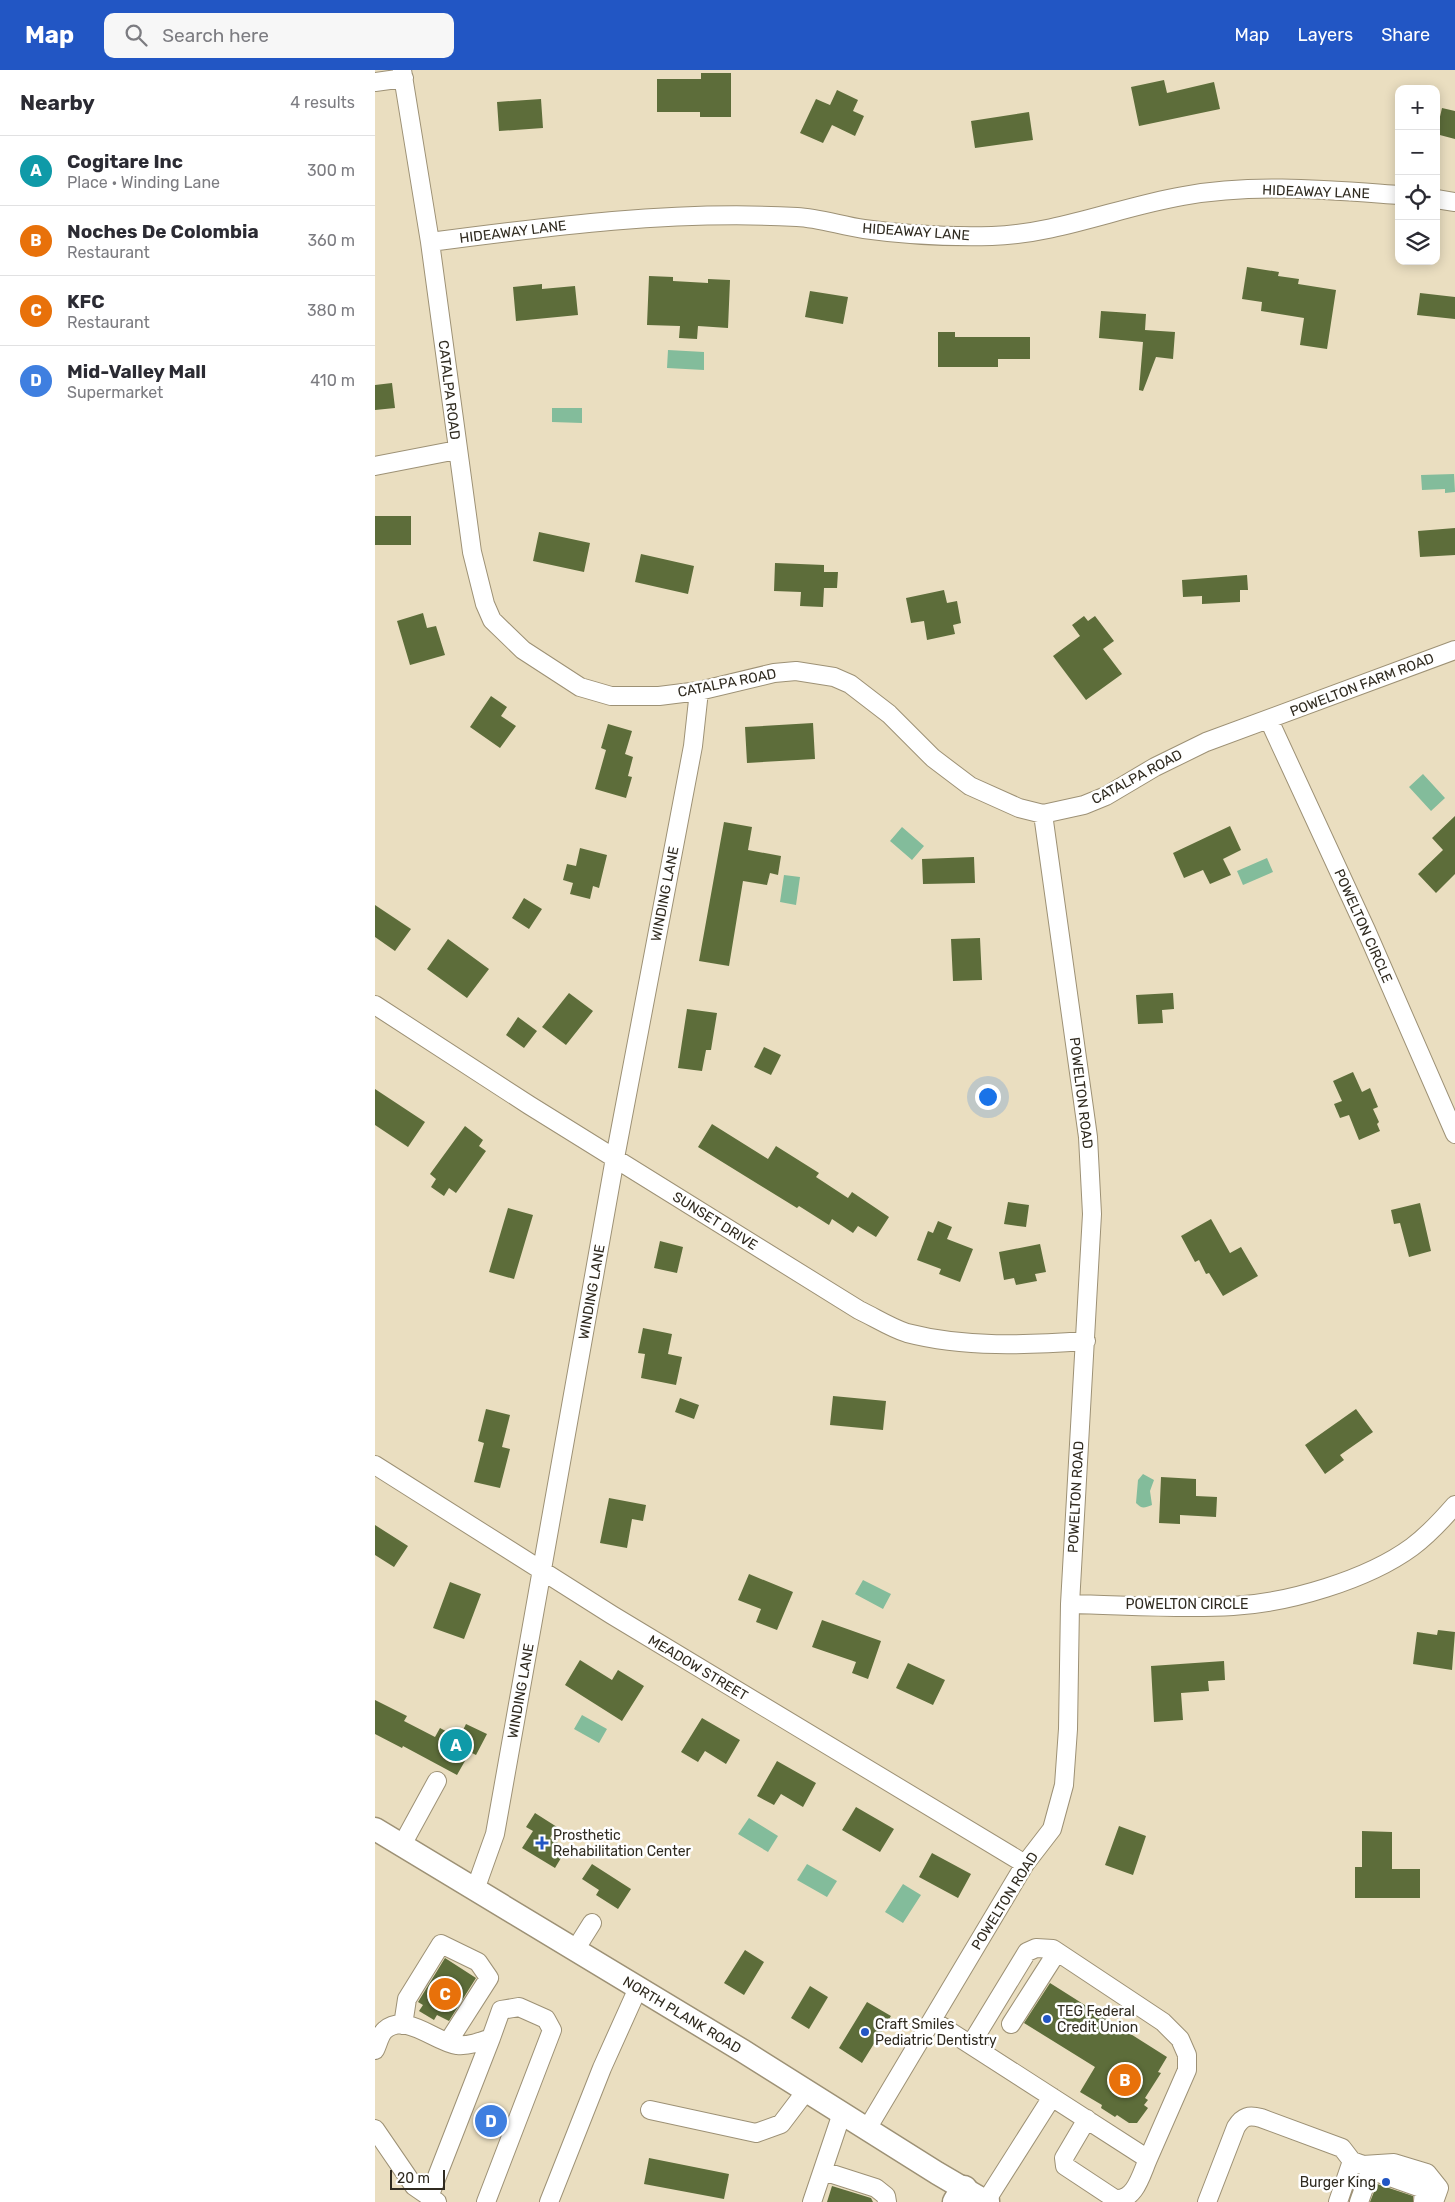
<!DOCTYPE html>
<meta charset="utf-8">
<style>
body{margin:0;font-family:Rubik,sans-serif;background:#f7f7f7;color:#2b2b33}
.controls{position:absolute;right:15px;top:15px;display:grid;overflow:hidden;border-radius:10px;box-shadow:0 2px 12px #0003}
.controls button{width:45px;height:45px;display:grid;place-items:center;padding:0;border:0;border-bottom:1px solid #e1e1e2;background:#fff;color:#2b2b33;font:25px sans-serif}
.scale{position:absolute;left:15px;bottom:12px;width:55px;box-sizing:border-box;padding-left:5px;border:2px solid #302b20;border-top:0;font-size:14px;line-height:18px;white-space:nowrap;color:#302b20;-webkit-text-stroke:4px #fff;paint-order:stroke}
.you{position:absolute;left:612px;top:1026px;width:18px;height:18px;margin:-12px;border:4px solid #fff;border-radius:50%;background:#1a73e8;box-shadow:0 0 0 8px #1a73e833}
.badge{display:grid;place-items:center;width:32px;height:32px;border-radius:50%;background:#2256c4;color:#fff;font-size:16px;font-weight:700}
.pin{position:absolute;translate:-50% -50%;border:2px solid #fff;box-shadow:0 1px 5px #0006}
.list{margin:0;padding:0;list-style:none}
h2{display:flex;justify-content:space-between;align-items:center;height:65px;margin:0;padding:0 20px;font-size:21px}
h2 small{font-size:16px;font-weight:400;color:#7c7c81}
.list li{display:grid;grid-template-columns:32px 1fr auto;gap:15px;align-items:center;box-sizing:border-box;height:70px;padding:0 20px;border-top:1px solid #e1e1e2}
.list b{display:block;font-size:19px;white-space:nowrap}
.list p{margin:0;font-size:16px;white-space:nowrap;color:#7c7c81}
.list em{font-size:16px;font-style:normal;color:#7c7c81}
.icon{flex:none;width:28px;height:28px;fill:none;stroke:currentColor;stroke-width:2;stroke-linecap:round;stroke-linejoin:round}
.map{position:relative;flex:none;width:1080px;height:2132px;overflow:hidden}
header{display:flex;align-items:center;gap:30px;box-sizing:border-box;height:70px;padding:0 25px;background:#2256c4;color:#fff}
header strong{font-size:24px}
nav{display:flex;gap:28px;margin-inline-start:auto;font-size:18px}
.search{width:350px;height:45px;background:#f7f7f7;display:flex;align-items:center;gap:12px;box-sizing:border-box;padding:0 18px;border-radius:10px;color:#7c7c81;font-size:19px}
main{display:flex}
aside{flex:1;background:#fff}
.map>svg:first-child{display:block}
.water{fill:#83bc9b}
.building{fill:#5d6d3a}
.lines{fill:none;stroke-linecap:round;stroke-linejoin:round}
.minor-casing{stroke:#9d9175;stroke-width:20}
.major-casing{stroke:#9d9175;stroke-width:25}
.highway-casing{stroke:#9d9175;stroke-width:29}
.minor{stroke:#fff;stroke-width:18}
.major{stroke:#fff;stroke-width:22}
.highway{stroke:#fff;stroke-width:26}
.poi-dot{fill:#2256c4;stroke:#fff;stroke-width:2}
.labels{text-anchor:middle;dominant-baseline:central;stroke-width:5;stroke-linejoin:round;paint-order:stroke}
.street-label{font-size:14px;fill:#302b20;stroke:#fff}
.poi-label{font-size:14px;fill:#302b20;stroke:#fff;text-anchor:start}
</style>
<header>
<strong>Map</strong>
<div class="search"><svg class="icon" aria-label="search" viewBox="0 0 24 24"><circle cx="10" cy="10" r="6"/><path d="M15 15l6 6"/></svg>Search here</div>
<nav><a>Map</a><a>Layers</a><a>Share</a></nav>
</header>
<main>
<aside>
<h2>Nearby<small>4 results</small></h2>
<ul class="list">
<li><span class="badge" style="background:#0f9aa8">A</span><div><b>Cogitare Inc</b><p>Place · Winding Lane</p></div><em>300 m</em></li>
<li><span class="badge" style="background:#e8710a">B</span><div><b>Noches De Colombia</b><p>Restaurant</p></div><em>360 m</em></li>
<li><span class="badge" style="background:#e8710a">C</span><div><b>KFC</b><p>Restaurant</p></div><em>380 m</em></li>
<li><span class="badge" style="background:#3f7fe0">D</span><div><b>Mid-Valley Mall</b><p>Supermarket</p></div><em>410 m</em></li>
</ul>
</aside>
<div class="map">
<svg width="1080" height="2132" viewBox="0 0 1080 2132">
<rect width="100%" height="100%" fill="#eadec0"/>
<path class="water" d="M293 280 329 282V300L292 298Z
M177 338H207V353L177 352Z
M1079 404 1080 422 1070 423V419L1047 420 1046 405Z
M1048 704 1070 728 1056 741 1034 717Z
M527 757 549 776 537 790 515 771Z
M892 788 898 802 868 815 862 801Z
M409 805 425 807 421 835 405 832Z
M768 1404 779 1410 775 1421 777 1435C769 1438 767 1439 761 1433L763 1410Z
M488 1510 516 1524 508 1539 480 1524Z
M207 1645 232 1659 224 1673 199 1659Z
M374 1748 403 1766 393 1782 363 1764Z
M432 1794 462 1811 452 1827 422 1810Z
M528 1814 546 1825 528 1853 510 1842Z"/>
<path class="building" d="M326 3H356V47H325V42H282V9H326Z
M789 10 792 23 839 12 845 39 764 56 756 17Z
M462 20 483 30 478 41 489 46 480 66 457 55 448 73 425 63 441 29 455 35Z
M166 29 168 58 124 61 122 32Z
M1067 38 1080 41V69L1061 64Z
M654 42 658 70 600 78 596 51Z
M872 197 904 202 903 206 924 209 923 214 961 220 952 279 925 275 929 248 886 241 887 232 867 229Z
M274 206 298 207V211L333 213V209L355 210 353 258 323 256 322 269 304 268 305 256 272 255Z
M167 214V219L200 216 203 245 141 251 138 217Z
M435 221 473 227 468 254 430 247Z
M1045 223 1080 227V249L1042 245Z
M726 241 771 244 770 260 800 262 798 289 781 287 768 321 764 320 768 272 724 268Z
M563 262H580V267H655V289H623V297H563Z
M17 313 20 338 0 340V315Z
M0 446H36V475H0Z
M1080 458V485L1045 487 1043 461Z
M164 462 215 473 209 502 158 491Z
M266 484 319 496 313 524 260 512Z
M400 493 449 495V502H463L462 518H449L448 537 425 536 426 522 399 521Z
M872 505 873 520H865V532L827 534V526L808 527 807 510Z
M569 520 572 533 582 531 586 553 578 555 580 564 552 570 549 551 536 553 531 528Z
M48 543 52 558 61 556 70 585 35 595 22 551Z
M709 546 713 551 720 546 739 571 728 579 747 604 711 630 678 586 705 566 697 555Z
M116 626 132 637 126 646 141 656 125 678 95 657Z
M438 653 440 689 372 693 370 657Z
M233 654 257 661 250 684 258 687 253 706 257 707 251 728 220 719 231 680 226 678Z
M1080 746V804L1061 823 1043 804 1068 780 1057 768Z
M349 752 377 757 373 780 406 786 403 805 395 803 392 815 368 811 354 896 324 891Z
M855 756 866 780 848 789 856 805 835 814 828 800 809 808 798 783Z
M205 778 232 785 224 818 218 816 215 829 195 824 198 813 188 810 192 794 201 796Z
M599 787 600 813 548 814 547 789Z
M149 828 167 839 154 859 137 848Z
M0 835 36 859 20 881 0 867Z
M605 868 607 910 578 911 576 869Z
M73 869 114 899 92 928 52 899Z
M194 923 218 941 191 975 167 957Z
M798 923 799 939 787 940 788 953 763 954 761 925Z
M312 939 342 943 336 980H331L327 1001 303 998Z
M143 947 162 961 149 978 131 965Z
M389 977 406 985 396 1005 379 997Z
M978 1002 987 1022 995 1018 1003 1037 998 1039 1004 1052 1002 1054 1005 1061 984 1070 974 1045 965 1048 959 1034 967 1031 958 1011Z
M0 1019 50 1052 33 1077 0 1055Z
M337 1054 393 1089 401 1076 444 1103 441 1107 473 1128 477 1122 514 1147 501 1167 483 1156 478 1163 457 1149 454 1155 424 1136 422 1138 323 1077Z
M90 1056 108 1070 104 1076 111 1081 81 1123 74 1118 69 1126 56 1117 61 1109 55 1104Z
M633 1132 654 1135 651 1157 629 1154Z
M1045 1133 1056 1181 1034 1187 1025 1153 1019 1154 1016 1140Z
M133 1138 158 1145 139 1209 114 1202Z
M836 1149 855 1183 866 1177 883 1206 848 1226 834 1203 831 1204 824 1190 820 1192 806 1166Z
M563 1151 577 1157 572 1169 598 1179 585 1212 564 1204 566 1199 542 1190 553 1161 558 1163Z
M285 1171 308 1177 302 1203 279 1198Z
M665 1174 671 1202 660 1204 662 1211 641 1215 639 1208 629 1210 624 1182Z
M268 1258 297 1264 293 1284 307 1287 301 1315 266 1308 270 1284 263 1283Z
M458 1326 511 1331 508 1360 455 1355Z
M305 1328 324 1335 319 1349 300 1342Z
M111 1339 135 1345 127 1377 135 1379 125 1418 99 1412 109 1373 103 1371Z
M981 1339 998 1362 965 1385 969 1390 950 1404 930 1375Z
M786 1407 821 1409V1426L842 1427 841 1447 805 1445V1454L784 1453Z
M234 1428 271 1435 268 1451 257 1449 252 1478 225 1473Z
M0 1455 33 1476 19 1497 0 1485Z
M374 1504 418 1522 402 1560 381 1552 386 1539 363 1530Z
M75 1512 106 1524 89 1569 58 1558Z
M447 1550 506 1571 493 1609 477 1603 481 1592 437 1577Z
M1063 1560 1080 1562 1077 1600 1038 1594 1042 1562 1062 1565Z
M205 1590 237 1610 243 1600 269 1616 247 1651 190 1615Z
M849 1591 850 1610 833 1611 834 1621 806 1623 808 1650 779 1652 776 1596Z
M533 1593 570 1610 558 1635 521 1618Z
M0 1630 32 1646 29 1651 60 1667 65 1658 84 1668 91 1654 112 1664 101 1685 95 1682 82 1705 28 1676 27 1678 0 1664Z
M327 1648 365 1670 351 1694 330 1681 323 1692 306 1682Z
M402 1691 441 1713 428 1737 406 1724 399 1735 382 1726Z
M481 1737 519 1759 505 1782 467 1760Z
M160 1743 182 1757 175 1768 192 1778 180 1798 147 1778 158 1761 151 1757Z
M744 1756 771 1766 758 1805 730 1795Z
M987 1761 1017 1762V1799H1045V1828H980V1797H987Z
M557 1783 596 1804 583 1828 544 1807Z
M217 1794 256 1819 243 1839 221 1825 224 1820 207 1809Z
M370 1880 389 1892 369 1925 349 1913Z
M70 1888 101 1908 74 1951 62 1945 59 1950 44 1941 48 1935 43 1932Z
M675 1913 792 1987 783 2002 786 2003 770 2028 773 2030 769 2035 773 2038 762 2053H754L742 2045 740 2047 726 2038 727 2035 705 2022 720 1997 649 1953Z
M435 1916 453 1927 434 1959 416 1948Z
M492 1932 516 1946 487 1993 464 1978Z
M274 2088 354 2104 349 2129 269 2114Z
M1002 2114 1038 2126V2132H995Z
M457 2116 496 2128 498 2132H452Z"/>
<g class="lines">
<g class="minor-casing">
<path id="minor" d="M27 0 55 172 97 482 110 534 117 550 148 580 205 617 236 626H284L324 621 399 603 421 601 459 607 475 614 514 644 558 688 595 716 644 738 668 744 709 735 731 726 780 697 831 672 1080 580
M0 12 29 8
M1061 129 1080 132
M55 172C176 156 299 140 422 147 444 148 467 156 489 159 531 165 574 167 617 166 682 164 744 137 808 126 879 113 953 120 1024 125
M0 396 82 380
M894 650 991 860 1080 1064
M0 935 154 1035 484 1240C499 1247 516 1258 532 1263 590 1278 652 1275 711 1271
M0 1395 237 1545 650 1794
M695 1534C749 1535 804 1539 858 1536 913 1533 992 1510 1037 1477 1053 1465 1067 1450 1080 1435
M27 1775 62 1711
M100 1820 120 1764 240 1088 318 676 324 621
M200 1880 217 1853
M557 1950 773 2089 812 2000V1985L805 1969 788 1952 678 1879 661 1878 652 1882 596 1974
M636 1954 682 1882
M28 1955 32 1929 66 1874 103 1892 114 1908 73 1972
M0 1980C3 1974 5 1964 10 1960 31 1942 60 1972 82 1975 94 1976 105 1972 116 1968L126 1940 144 1937 171 1949 177 1960 111 2132
M275 2040 381 2063 406 2054 431 2021
M712 2049 689 2088 690 2096 740 2129C760 2131 766 2105 773 2089
M0 2059 39 2116 62 2132
M492 2059 650 1794 677 1759 689 1715 693 1659 695 1534 717 1144 713 1067 668 744
M448 2101 501 2118 511 2126 512 2132
M54 2127 116 1968
M611 2131 677 2027
M174 2132 227 1998 263 1918
M437 2132 467 2043
M832 2132 861 2057C868 2046 874 2045 886 2048L967 2078 977 2091
M963 2132 977 2091 988 2095 1019 2093 1052 2103 1064 2118 1059 2132
M984 2132 994 2104 1001 2102 1049 2119 1048 2132"/>
</g>
<g class="major-casing">
<path id="major" d="M0 1759 368 1981 562 2103 603 2127"/>
</g>
<g class="highway-casing">
<path id="highway" d="M581 2132 589 2119
M610 2132 611 2131"/>
</g>
<use href="#minor" class="minor"/>
<use href="#major" class="major"/>
<use href="#highway" class="highway"/>
</g>
<g class="poi-dot">
<path d="M164.5 1765.5h5v5h5v5h-5v5h-5v-5h-5v-5h5z"/>
<circle cx="672" cy="1949" r="5"/>
<circle cx="490" cy="1962" r="5"/>
<circle cx="1011" cy="2112" r="5"/>
</g>
<g class="labels">
<g class="street-label">
<text transform="translate(941 122) rotate(2)">HIDEAWAY LANE</text>
<text transform="translate(138 162) rotate(-7)">HIDEAWAY LANE</text>
<text transform="translate(541 162) rotate(4)">HIDEAWAY LANE</text>
<text transform="translate(74 320) rotate(83)">CATALPA ROAD</text>
<text transform="translate(352 613) rotate(-11)">CATALPA ROAD</text>
<text transform="translate(987 615) rotate(-21)">POWELTON FARM ROAD</text>
<text transform="translate(762 707) rotate(-28)">CATALPA ROAD</text>
<text transform="translate(290 824) rotate(-79)">WINDING LANE</text>
<text transform="translate(988 856) rotate(66)">POWELTON CIRCLE</text>
<text transform="translate(706 1023) rotate(83)">POWELTON ROAD</text>
<text transform="translate(340 1151) rotate(32)">SUNSET DRIVE</text>
<text transform="translate(217 1222) rotate(-80)">WINDING LANE</text>
<text transform="translate(701 1427) rotate(-87)">POWELTON ROAD</text>
<text x="812" y="1534">POWELTON CIRCLE</text>
<text transform="translate(323 1598) rotate(31)">MEADOW STREET</text>
<text transform="translate(146 1621) rotate(-80)">WINDING LANE</text>
<text transform="translate(630 1831) rotate(-58)">POWELTON ROAD</text>
<text transform="translate(307 1945) rotate(31)">NORTH PLANK ROAD</text>
</g>
<g class="poi-label">
<text x="178" y="1765">Prosthetic<tspan x="178" dy="16">Rehabilitation Center</tspan></text>
<text x="682" y="1941">TEG Federal<tspan x="682" dy="16">Credit Union</tspan></text>
<text x="500" y="1954">Craft Smiles<tspan x="500" dy="16">Pediatric Dentistry</tspan></text>
<text x="1001" y="2112" text-anchor="end">Burger King</text>
</g>
</g>
</svg>
<div class="controls">
<button>+</button>
<button>−</button>
<button><svg class="icon" aria-label="locate" viewBox="0 0 24 24"><circle cx="12" cy="12" r="6"/><path d="M12 2v4M12 18v4M2 12h4M18 12h4"/></svg></button>
<button><svg class="icon" aria-label="layers" viewBox="0 0 24 24"><path d="M12 4l9 5-9 5-9-5zM3 14l9 5 9-5"/></svg></button>
</div>
<div class="scale">20 m</div>
<div class="you"></div>
<div class="pin badge" style="left:81px;top:1675px;background:#0f9aa8">A</div>
<div class="pin badge" style="left:750px;top:2010px;background:#e8710a">B</div>
<div class="pin badge" style="left:70px;top:1924px;background:#e8710a">C</div>
<div class="pin badge" style="left:116px;top:2051px;background:#3f7fe0">D</div>
</div>
</main>
